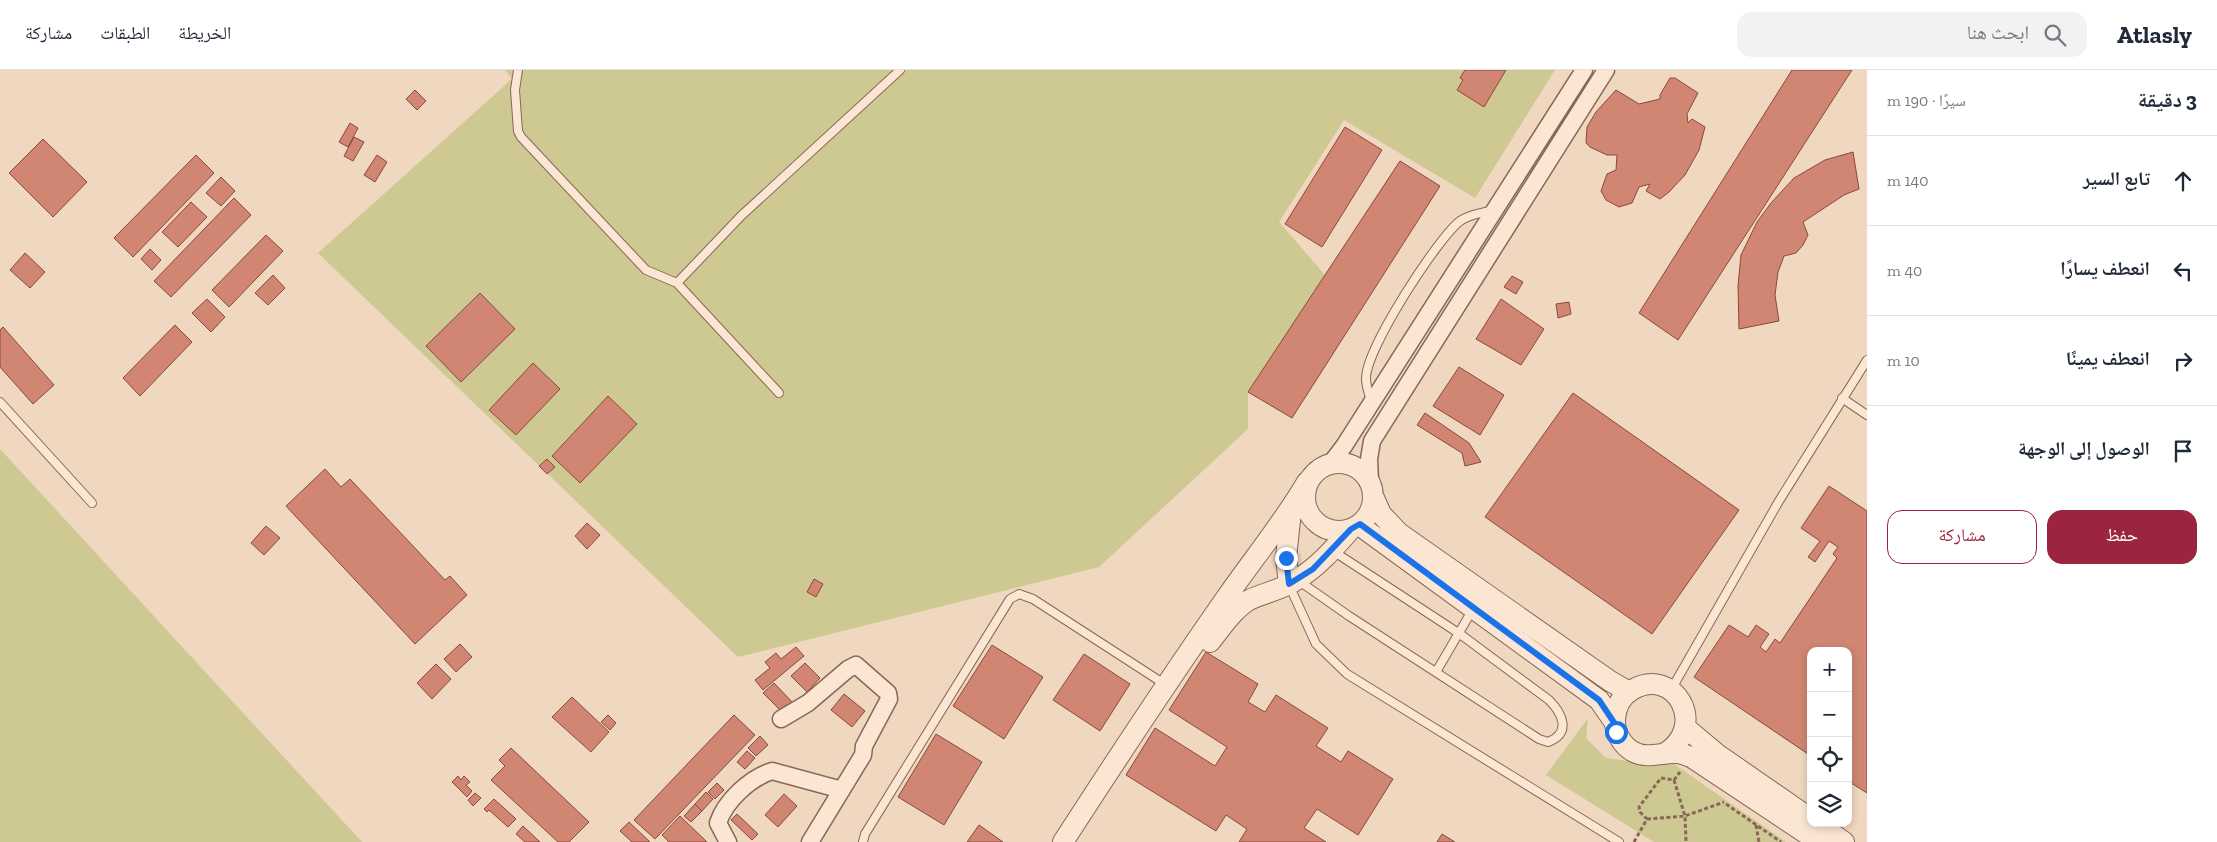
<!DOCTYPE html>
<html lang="ar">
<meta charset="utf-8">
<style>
body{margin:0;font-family:"Zilla Slab","Noto Naskh Arabic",serif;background:#f2f2f3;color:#1f2937;direction:rtl}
.controls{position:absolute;right:15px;bottom:15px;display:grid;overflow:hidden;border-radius:10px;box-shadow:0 2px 8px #0003}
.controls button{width:45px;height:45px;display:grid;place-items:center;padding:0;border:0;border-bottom:1px solid #e0e1e3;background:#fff;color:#1f2937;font:25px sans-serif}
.stop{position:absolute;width:15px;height:15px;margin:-11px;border:4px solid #1a73e8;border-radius:50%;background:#fff}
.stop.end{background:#1a73e8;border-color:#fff;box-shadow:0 1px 5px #0008}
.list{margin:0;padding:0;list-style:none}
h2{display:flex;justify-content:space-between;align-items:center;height:65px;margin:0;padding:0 20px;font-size:21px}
h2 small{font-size:16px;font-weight:400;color:#747a83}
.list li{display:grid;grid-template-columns:32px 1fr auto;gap:15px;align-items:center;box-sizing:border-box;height:90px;padding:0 20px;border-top:1px solid #e0e1e3}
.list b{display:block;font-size:19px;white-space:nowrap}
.list em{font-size:16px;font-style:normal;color:#747a83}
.actions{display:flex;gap:10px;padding:15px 20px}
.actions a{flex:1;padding:11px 0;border:1px solid #9b243f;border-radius:15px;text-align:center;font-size:18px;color:#9b243f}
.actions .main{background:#9b243f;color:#fff}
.icon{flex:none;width:28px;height:28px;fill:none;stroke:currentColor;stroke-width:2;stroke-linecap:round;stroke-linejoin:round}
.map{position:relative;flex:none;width:1867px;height:772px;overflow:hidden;direction:ltr}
header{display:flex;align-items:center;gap:30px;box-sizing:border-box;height:70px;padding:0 25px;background:#fff;border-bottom:1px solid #e0e1e3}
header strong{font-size:24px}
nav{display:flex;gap:28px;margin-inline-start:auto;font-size:18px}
.search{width:350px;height:45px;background:#f2f2f3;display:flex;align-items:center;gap:12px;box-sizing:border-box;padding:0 18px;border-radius:15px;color:#747a83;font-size:19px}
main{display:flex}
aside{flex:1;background:#fff}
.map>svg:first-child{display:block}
.green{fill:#cec893}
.building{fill:#d08673;stroke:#8a493b}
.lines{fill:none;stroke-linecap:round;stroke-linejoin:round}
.service-casing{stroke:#896757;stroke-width:10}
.minor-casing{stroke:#896757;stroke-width:19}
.tertiary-casing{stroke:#896757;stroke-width:22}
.path{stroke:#896757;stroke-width:3;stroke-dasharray:4 2.5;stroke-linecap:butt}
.service{stroke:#fae6d3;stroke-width:8}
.minor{stroke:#fae6d3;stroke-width:16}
.tertiary{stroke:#fae6d3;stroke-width:20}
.route{stroke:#1a73e8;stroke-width:6}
</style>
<header>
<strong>Atlasly</strong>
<div class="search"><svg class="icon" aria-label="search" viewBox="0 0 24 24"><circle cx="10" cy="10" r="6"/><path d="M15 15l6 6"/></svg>ابحث هنا</div>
<nav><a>الخريطة</a><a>الطبقات</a><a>مشاركة</a></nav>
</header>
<main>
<aside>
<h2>3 دقيقة<small>سيرًا · 190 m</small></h2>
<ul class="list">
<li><svg class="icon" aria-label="ahead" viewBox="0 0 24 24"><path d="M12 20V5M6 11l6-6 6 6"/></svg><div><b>تابع السير</b></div><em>140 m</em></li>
<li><svg class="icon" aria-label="left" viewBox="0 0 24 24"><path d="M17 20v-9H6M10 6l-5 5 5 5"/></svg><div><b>انعطف يسارًا</b></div><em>40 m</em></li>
<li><svg class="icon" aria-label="right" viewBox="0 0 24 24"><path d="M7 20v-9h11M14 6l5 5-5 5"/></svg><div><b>انعطف يمينًا</b></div><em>10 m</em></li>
<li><svg class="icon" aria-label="arrive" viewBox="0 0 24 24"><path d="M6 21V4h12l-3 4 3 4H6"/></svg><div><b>الوصول إلى الوجهة</b></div></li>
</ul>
<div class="actions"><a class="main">حفظ</a><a>مشاركة</a></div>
</aside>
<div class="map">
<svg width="1867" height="772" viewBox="0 0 1867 772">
<rect width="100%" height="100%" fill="#f0d7bf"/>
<path class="green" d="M505 0H1555L1475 128 1344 50 1279 152 1325 205 1248 322V359L1099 497 738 587 318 183 512 9Z
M0 379 362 772H0Z
M1588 648 1586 668 1606 688 1634 692H1671L1786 772H1654L1546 705Z"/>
<path class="building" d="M1465 0H1506L1484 37 1457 20 1463 10 1460 8Z
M1792 0H1852L1678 270 1639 243Z
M1670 8H1675L1698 23 1687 44 1688 53 1692 49 1705 57 1699 80 1685 105 1669 122 1660 129 1646 121 1650 114 1639 117 1632 133 1619 137 1606 130 1601 121 1607 104 1616 100 1617 85H1607L1590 77 1586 73 1587 57 1596 42 1616 20 1639 34 1660 29V25Z
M415 20 426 31 417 40 406 29Z
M350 53 358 58 348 77 339 72Z
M1345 57 1382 80 1322 177 1285 154Z
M354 67 364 72 353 91 344 86Z
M43 69 87 112 53 147 9 103Z
M1853 82 1859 119 1844 125 1803 152 1808 165 1803 175 1796 183 1784 186 1778 202 1775 225 1779 251 1739 259 1738 216 1741 185 1757 152 1771 133 1794 108 1825 90Z
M196 85 214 103 133 187 114 168Z
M377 85 387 92 375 112 364 105Z
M1400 91 1440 116 1292 348 1248 322Z
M221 107 235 121 221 136 206 123Z
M234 128 251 145 171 227 154 211Z
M191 132 207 147 178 177 162 162Z
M266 165 283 181 229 237 212 220Z
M150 179 161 190 152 200 141 189Z
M25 183 45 202 30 218 10 200Z
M273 205 285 218 268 235 255 223Z
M1512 206 1523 212 1516 224 1504 217Z
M480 223 515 259 461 312 426 276Z
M207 229 225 247 211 262 192 243Z
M1501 229 1544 259 1521 295 1476 269Z
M1569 232 1571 244 1558 248 1556 234Z
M175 255 192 272 140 326 123 308Z
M3 257 54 315 33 334 0 297V260Z
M533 293 560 319 516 365 489 340Z
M1459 297 1504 325 1480 365 1433 336Z
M1573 323 1739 440 1652 564 1485 447Z
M608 326 637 354 580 413 552 386Z
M1425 343 1469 373 1481 392 1465 396 1462 383 1417 355Z
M547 389 555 397 547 404 539 396Z
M325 399 341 417 350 409 445 510 450 506 467 525 415 574 286 436Z
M1829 416 1867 441V723L1848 711V581H1811V686L1694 607 1729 555 1748 567 1756 555 1769 564 1760 577 1766 582 1775 569 1780 573 1837 488 1833 484 1838 477 1829 471 1815 492 1808 487 1820 471 1801 458Z
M587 453 600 465 587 479 575 466Z
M266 456 280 468 264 485 251 473Z
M814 509 823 514 816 527 807 522Z
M460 574 472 587 456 602 444 589Z
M992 575 1043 607 1004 669 953 636Z
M796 577 804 586 763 620 755 610 770 598 765 592 776 583 781 589Z
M1206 582 1258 614 1248 632 1265 642 1276 625 1328 658 1316 676 1341 692 1348 681 1393 709 1358 765 1317 739 1304 758 1326 772H1239L1247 759 1226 745 1216 761 1126 705 1155 658 1215 696 1227 677 1169 640Z
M1084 584 1130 614 1100 661 1053 630Z
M805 593 820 608 807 622 791 606Z
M436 594 451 609 432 629 417 613Z
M774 613 794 634 784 644 763 623Z
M844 624 865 641 852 657 831 640Z
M572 627 609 662 591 682 552 647Z
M608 645 616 653 610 660 601 652Z
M734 645 755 665 655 769 634 750Z
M936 664 982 692 944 755 898 727Z
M760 666 768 675 756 686 748 678Z
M511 678 589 752 569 772H558L491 710 505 696 499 690Z
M747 681 755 688 745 699 737 692Z
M458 706 461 710 464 706 470 712 466 715 472 721 467 727 452 712Z
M717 713 724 720 715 729 708 722Z
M706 722 713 729 702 741 695 734Z
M475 723 481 728 473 736 468 730Z
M784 724 797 736 778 757 765 745Z
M494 729 516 749 508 757 489 740 487 742 484 739Z
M695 734 702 741 691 752 684 746Z
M737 744 758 764 752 770 731 750Z
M680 746 707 772H669L662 765Z
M629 752 650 772H632L620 761Z
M979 755 1003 772H967Z
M523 756 540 772H525L516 764Z
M1442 764 1455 772H1437Z"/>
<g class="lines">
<g class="service-casing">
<path id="service" d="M518 0 515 20 518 61 521 67 646 200 677 213 779 323
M677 213 741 146 900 0
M1842 328 1867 345
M1371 331C1369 324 1366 316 1366 309 1365 280 1437 169 1460 151 1469 144 1483 143 1493 140
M0 332 92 433
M1299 511 1349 546 1539 669 1548 672C1572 663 1562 643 1549 630L1460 564 1333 481
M1289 515 1316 574 1347 604 1619 772
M1436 602 1473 539
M1671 620 1779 431 1867 290
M863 772 865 764 1010 529 1019 524 1033 529 1166 615"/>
</g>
<g class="minor-casing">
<path id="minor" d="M1331 393 1344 376 1584 0
M1370 411 1369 389 1372 371 1606 0
M781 649 808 633 848 599 856 595 888 623 889 629 864 676 863 685 810 772
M728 772 718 753C725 731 750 708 772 701L842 720"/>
</g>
<g class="tertiary-casing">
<path id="tertiary" d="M1305 427a34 34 0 1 1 68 0a34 34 0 1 1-68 0Z
M1374 428 1381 444 1399 463 1610 611 1629 622
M1359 455 1599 630 1615 653
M1289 514 1286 488 1291 441
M1210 572C1222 557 1233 540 1249 530 1266 522 1282 520 1298 509 1319 496 1335 477 1351 459
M1686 658 1717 684 1811 749
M1664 684C1710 656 1674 595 1632 620 1621 626 1616 637 1615 649 1614 661 1621 674 1632 681 1647 690 1661 682 1677 683 1682 683 1687 686 1691 687L1819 772
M1817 753 1844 772
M1063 772C1116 690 1170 608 1226 528 1253 489 1283 453 1307 412"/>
</g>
<path class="path" d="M1674 710 1685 746 1686 772
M1726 734 1781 772
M1647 749 1685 746 1724 732
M1756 755 1759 772
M1634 772 1647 749 1640 742 1639 737 1661 708 1674 710 1680 702"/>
<use href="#service" class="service"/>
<use href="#minor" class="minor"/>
<use href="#tertiary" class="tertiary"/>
</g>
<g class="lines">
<path class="route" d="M1286 488 1289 514 1313 499 1351 459 1360 454 1599 630 1615 654 1616 662"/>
</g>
</svg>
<div class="controls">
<button>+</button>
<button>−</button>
<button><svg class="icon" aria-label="locate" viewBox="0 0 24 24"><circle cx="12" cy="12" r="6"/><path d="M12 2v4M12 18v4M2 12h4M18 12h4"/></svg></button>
<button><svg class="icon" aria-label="layers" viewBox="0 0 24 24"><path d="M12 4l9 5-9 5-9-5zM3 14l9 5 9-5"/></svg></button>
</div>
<div class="stop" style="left:1616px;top:662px"></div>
<div class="stop end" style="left:1286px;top:488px"></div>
</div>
</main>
